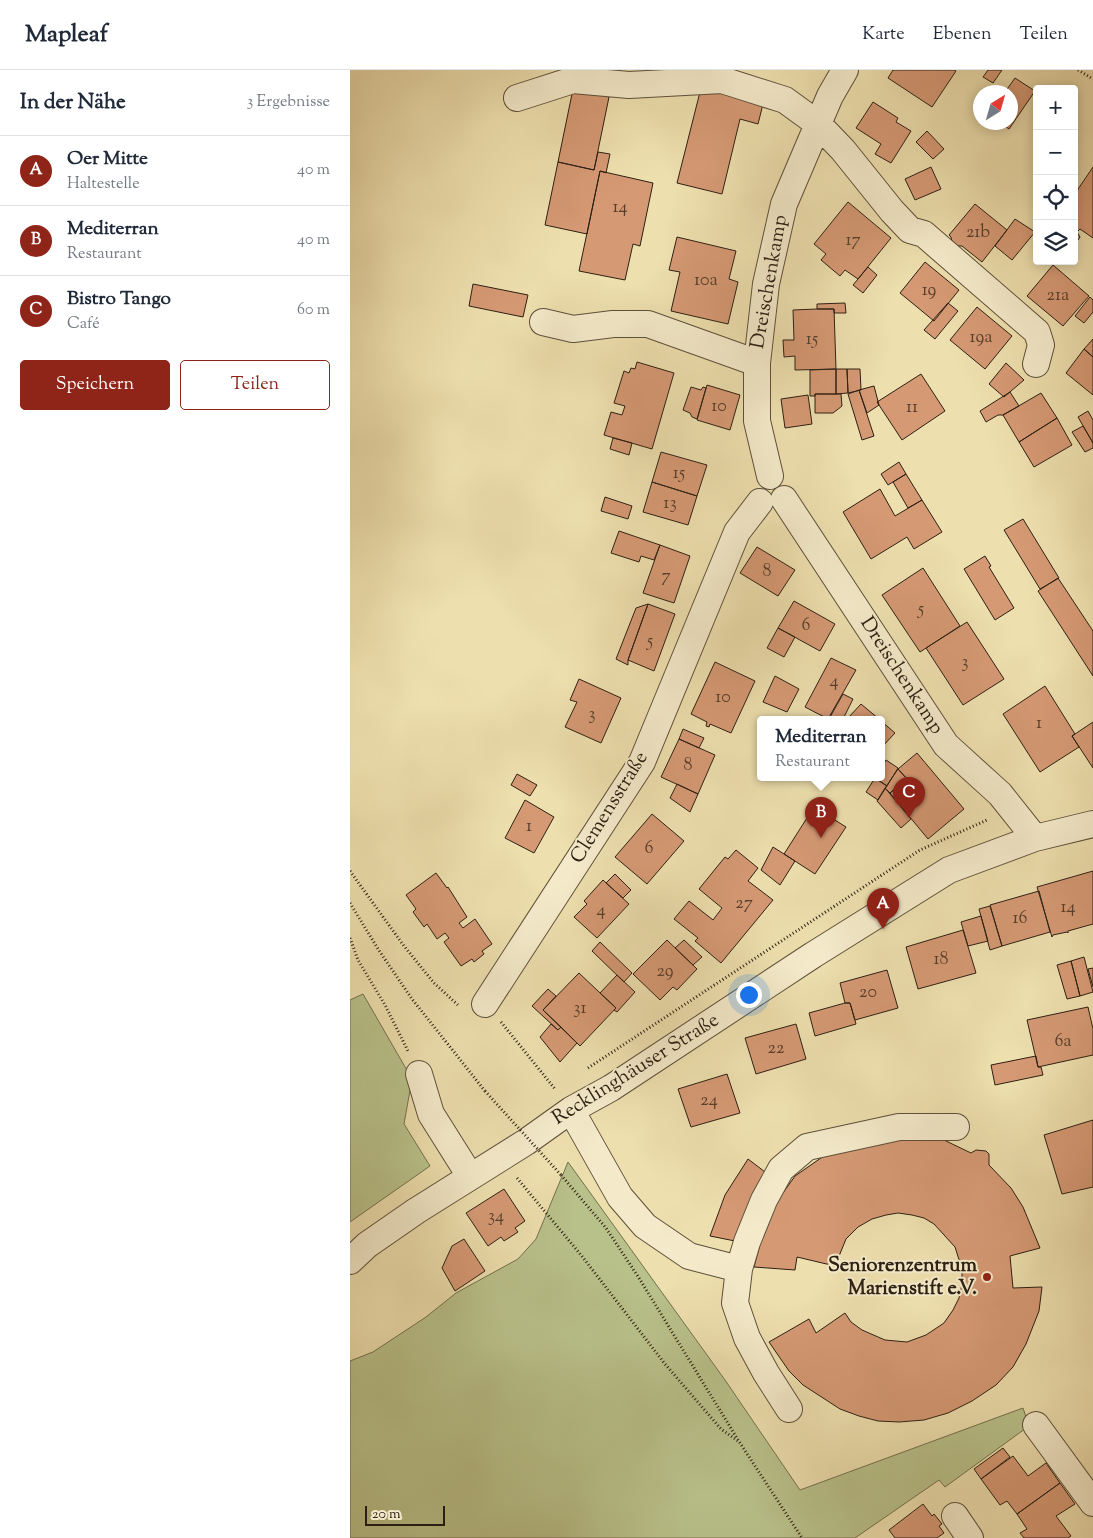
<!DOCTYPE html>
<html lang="de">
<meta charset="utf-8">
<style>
body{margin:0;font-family:"Sorts Mill Goudy",serif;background:#f6f6f7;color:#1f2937}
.controls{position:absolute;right:15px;top:15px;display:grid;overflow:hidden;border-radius:5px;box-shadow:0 2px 12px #0003}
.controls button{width:45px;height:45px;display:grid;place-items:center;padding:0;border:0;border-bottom:1px solid #e0e1e3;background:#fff;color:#1f2937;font:25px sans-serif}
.compass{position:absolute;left:623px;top:15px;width:45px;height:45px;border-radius:50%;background:#fff;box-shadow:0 2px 12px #0003;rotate:37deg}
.scale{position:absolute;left:15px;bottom:12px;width:80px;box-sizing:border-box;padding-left:5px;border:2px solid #2d2013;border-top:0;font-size:14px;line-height:18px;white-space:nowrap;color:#2d2013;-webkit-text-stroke:4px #f4eaca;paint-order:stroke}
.you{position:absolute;left:398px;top:924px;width:18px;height:18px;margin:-12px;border:4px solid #fff;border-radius:50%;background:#1a73e8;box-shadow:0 0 0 8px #1a73e833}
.badge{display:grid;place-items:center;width:32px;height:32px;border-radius:50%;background:#8f2418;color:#fff;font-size:16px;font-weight:700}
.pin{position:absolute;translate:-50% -41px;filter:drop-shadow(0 1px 2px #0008)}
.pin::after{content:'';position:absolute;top:26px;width:18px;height:15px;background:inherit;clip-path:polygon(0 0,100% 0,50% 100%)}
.popup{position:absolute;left:407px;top:646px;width:128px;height:65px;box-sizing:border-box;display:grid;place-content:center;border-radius:5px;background:#fff;filter:drop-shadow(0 1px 4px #0005);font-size:16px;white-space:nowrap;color:#747a83}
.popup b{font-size:19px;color:#1f2937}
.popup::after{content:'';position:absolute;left:50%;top:100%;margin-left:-10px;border:10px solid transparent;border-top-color:#fff}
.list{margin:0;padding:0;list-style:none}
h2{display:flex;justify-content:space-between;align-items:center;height:65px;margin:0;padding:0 20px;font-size:21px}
h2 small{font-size:16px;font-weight:400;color:#747a83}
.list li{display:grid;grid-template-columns:32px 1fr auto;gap:15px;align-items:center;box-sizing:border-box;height:70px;padding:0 20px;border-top:1px solid #e0e1e3}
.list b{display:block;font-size:19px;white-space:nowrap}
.list p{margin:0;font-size:16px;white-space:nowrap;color:#747a83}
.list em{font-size:16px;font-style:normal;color:#747a83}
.actions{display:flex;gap:10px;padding:15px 20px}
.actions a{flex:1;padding:11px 0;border:1px solid #8f2418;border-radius:5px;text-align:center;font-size:18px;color:#8f2418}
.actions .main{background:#8f2418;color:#fff}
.icon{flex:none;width:28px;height:28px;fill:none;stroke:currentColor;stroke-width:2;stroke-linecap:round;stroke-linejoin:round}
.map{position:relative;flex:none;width:743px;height:1468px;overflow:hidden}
header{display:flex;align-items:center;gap:30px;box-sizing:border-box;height:70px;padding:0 25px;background:#fff;border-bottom:1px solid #e0e1e3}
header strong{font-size:24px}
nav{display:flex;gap:28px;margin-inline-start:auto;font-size:18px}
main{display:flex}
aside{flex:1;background:#fff}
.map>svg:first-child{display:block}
.green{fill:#b9c18a;stroke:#73704e}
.building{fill:#d59974;stroke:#2d2013}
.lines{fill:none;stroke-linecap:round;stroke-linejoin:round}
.minor-casing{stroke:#5d503a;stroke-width:28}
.path{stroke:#2d2013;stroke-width:3;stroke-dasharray:1 2.5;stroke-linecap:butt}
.minor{stroke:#f4eaca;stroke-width:26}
.path-bridge{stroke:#2d2013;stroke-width:3;stroke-dasharray:1 2.5;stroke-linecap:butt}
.poi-dot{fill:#8f2418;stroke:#f4eaca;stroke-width:2}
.labels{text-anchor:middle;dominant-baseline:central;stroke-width:4;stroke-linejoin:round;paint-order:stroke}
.number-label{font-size:18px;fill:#573e2b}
.street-label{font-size:20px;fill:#2d2013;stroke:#f4eaca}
.poi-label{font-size:20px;font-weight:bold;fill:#2d2013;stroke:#f4eaca;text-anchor:end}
</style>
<header>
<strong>Mapleaf</strong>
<nav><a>Karte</a><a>Ebenen</a><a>Teilen</a></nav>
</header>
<main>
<aside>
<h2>In der Nähe<small>3 Ergebnisse</small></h2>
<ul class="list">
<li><span class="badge">A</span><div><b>Oer Mitte</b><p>Haltestelle</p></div><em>40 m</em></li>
<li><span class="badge">B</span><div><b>Mediterran</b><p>Restaurant</p></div><em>40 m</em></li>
<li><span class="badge">C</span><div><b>Bistro Tango</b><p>Café</p></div><em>60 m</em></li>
</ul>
<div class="actions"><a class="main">Speichern</a><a>Teilen</a></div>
</aside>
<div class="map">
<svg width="743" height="1468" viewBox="0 0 743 1468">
<rect width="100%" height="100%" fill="#eedfae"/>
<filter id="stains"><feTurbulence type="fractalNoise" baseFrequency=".004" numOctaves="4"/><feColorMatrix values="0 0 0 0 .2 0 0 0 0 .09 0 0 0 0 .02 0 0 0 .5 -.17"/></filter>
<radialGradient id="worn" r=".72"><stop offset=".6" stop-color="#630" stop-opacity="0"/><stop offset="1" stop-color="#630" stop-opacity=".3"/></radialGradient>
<path class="green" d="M13 924 62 1009 54 1054 80 1096 0 1152V930Z
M218 1092 375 1310 450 1420 673 1338 679 1356 595 1417 589 1410 505 1468H0V1291L23 1282 76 1247 106 1223 168 1189 186 1169Z"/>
<path class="building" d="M543 0H604L606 1 582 37 538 8Z
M638 0H652L643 13 633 7Z
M665 8 685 21 659 59 649 52H660V22H655Z
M352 14 414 30 408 54 390 49 372 124 327 113Z
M223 19 259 27 244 100 208 92Z
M523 32 548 48 546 52 561 61 541 93 525 84 531 74 506 58Z
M577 61 594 79 583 89 566 72Z
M248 82 260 84 256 103 250 101 237 164 195 155 208 92 244 100Z
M581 97 591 119 565 130 555 109Z
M743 97V168L730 159 727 162 730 167 728 170 724 171V125Z
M250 101 303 113 290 176 283 174 275 210 229 201Z
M498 132 541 168 508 209 495 200 490 206 471 190 476 184 464 174Z
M625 134 657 160 632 192 612 176H606L602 172 601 167 599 165Z
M665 149 685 162 662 190 645 176Z
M327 167 386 181 379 209 388 212 378 254 321 241 330 202 319 200Z
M575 192 609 220 584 251 550 223Z
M703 195 739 226 713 256 677 226Z
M518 197 527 205 513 223 503 215Z
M123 214 178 225 173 247 119 236Z
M740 227 743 230V242L734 253 725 246Z
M495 233 496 243H484V239H467V234Z
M598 233 608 241 585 269 574 260Z
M627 237 662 266 635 299 600 270Z
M467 239H484L486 299 445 300V286L434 287 433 270H444L443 240Z
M743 269V287L734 279Z
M734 279 743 287V325L716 303Z
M287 292 324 303 302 379 254 365 261 342 272 345 275 336 264 333 274 301 279 303 281 298 285 299Z
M656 293 674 310 654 327 639 314Z
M486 299H497L498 323 486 324Z
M486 299V324H465V326H460V300Z
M497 299H510L511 320 498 323Z
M571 304 595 341 552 370 527 332Z
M357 315 390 325 380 360 347 350Z
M524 316 529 335 517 343 509 320Z
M341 317 351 320 353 317 356 318 347 349 342 347 340 343 333 340Z
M509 320 524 366 512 370 498 324Z
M660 322 669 336 653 345H648L636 352 630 341Z
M691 323 707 348 669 372 653 345Z
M465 324H491L492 336 483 343H465Z
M458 325 462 354 435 358 431 329Z
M738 341 743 350V373L728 347Z
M707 348 722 375 684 397 669 372Z
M733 356 743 373V378L735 382 722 362Z
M263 368 282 373 279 385 260 379Z
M311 382 357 395 347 426 302 412Z
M549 392 556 404 538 415 531 404Z
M556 404 572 430 558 438 543 412Z
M302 412 347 426 338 455 293 442Z
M530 419 545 446 572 430 592 462 564 479 557 467 521 489 493 442Z
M255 427 282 436 278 449 251 441Z
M673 449 709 508 690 519 654 460Z
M269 461 310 475 304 490 291 486 289 492 261 483Z
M310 475 340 486 324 533 293 523Z
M407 477 445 500 428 526 390 503Z
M635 486 641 496 639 497 664 538 645 550 614 499Z
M573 498 610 556 570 582 532 525Z
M708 508 743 561V606L688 521Z
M444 531 485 554 470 581 428 558Z
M298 534 278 590V595L266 589 286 538Z
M298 534 325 544 304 601 278 590Z
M617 552 654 609 613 635 576 578Z
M428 558 445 567 434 587 417 578Z
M481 588 506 600 478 649 455 637Z
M365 592 405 611 381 663 360 654 359 657 356 656 357 652 341 644Z
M425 606 449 619 437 642 413 632Z
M229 609 271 628 251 673 215 657 227 632 220 630Z
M695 616 725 664 722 666 729 677 690 702 653 644Z
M493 624 503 629 493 649H479Z
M511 634 529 649H497Z
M531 651 545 663 531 678Z
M743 652V698L722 666Z
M333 659 354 668 349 678 329 669Z
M329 669 365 685 348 724 311 707Z
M567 683 614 739 578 769 540 723 557 709 548 699Z
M536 690 548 698 537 716 525 708 526 707H531V699Z
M548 699 557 709 540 723 535 718Z
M167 704 187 715 180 726 161 715Z
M525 708 537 716 528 730 516 722Z
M327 714 348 724 340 742 320 728Z
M535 718 561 749 551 758 527 731Z
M175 730 204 747 184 783 155 768Z
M464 737 496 757 465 804 434 784Z
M302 744 334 771 297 814 265 787Z
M423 777 445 791 430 815 411 800Z
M386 780 408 798 398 811 423 830 371 893 345 871 348 868 324 849 339 831 363 850 372 838 349 819 375 787 378 789Z
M743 801V854L718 861V863L717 862 703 865 702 867 687 817Z
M86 803 97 818 98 817 117 847 109 853 113 858 125 849 142 874 132 881 134 884 124 892 122 889 111 896 94 872 99 868 95 863 87 869 77 854 74 857 63 842 66 839 56 825Z
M265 804 281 820 273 828 256 813Z
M253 810 279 834 247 868 224 847 237 834 234 831Z
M689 821 700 862 652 876 640 835Z
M640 836 652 876 640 880 629 839Z
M631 846 638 871 618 876 611 852Z
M613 860 626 903 568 919 556 877Z
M317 870 347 899 327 920 323 917 310 930 283 904Z
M334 870 352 887 343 895 325 878Z
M250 872 282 903 274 912 242 881Z
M734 887 743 922 730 926 721 891Z
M721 891 730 926 717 929 707 895Z
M743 898V917L738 899Z
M537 900 548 938 505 950 500 933H495L490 913Z
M229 903 266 938 230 976 193 940Z
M267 905 285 922 267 942 264 940 266 938 250 923Z
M198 919 206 926 193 940 211 957 208 960 182 936Z
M495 933H500L506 954 465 966 459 943Z
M738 937 743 959V985L688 997 677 950Z
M201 954 208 960 211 957 227 973 210 992 190 967Z
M446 954 456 989 406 1004 395 968Z
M686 986 688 997H691L693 1005 645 1015 641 995Z
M377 1004 390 1043 341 1057 328 1019Z
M743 1050V1117L712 1124 694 1065Z
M524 1066 580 1067 594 1070 621 1083 626 1080 636 1081 639 1084V1095L661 1118 673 1137 690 1178 660 1186 663 1218 692 1217 689 1241 676 1274 663 1297 646 1315 622 1331 598 1343 574 1350 549 1352 528 1351 509 1346 490 1339 453 1315 439 1301 419 1272 459 1249 466 1263 495 1243 501 1252 512 1260 535 1270 557 1272 576 1265 594 1253 603 1240 609 1228 612 1214V1199L605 1177 584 1154 574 1148 562 1145 548 1143 536 1145 522 1149 508 1157 496 1169 485 1196 447 1187 445 1200 404 1197 418 1144 445 1106 481 1081Z
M398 1089 419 1105 385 1171 360 1166 375 1125Z
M154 1119 175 1151 165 1158 168 1162 154 1171 151 1167 138 1176 116 1143Z
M114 1169 135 1201 105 1221 92 1198 102 1176Z
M653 1378 660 1387 631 1409 624 1399Z
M663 1386 678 1406 696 1393 710 1413 667 1444 657 1431 650 1435 631 1409Z
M710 1413 725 1434 706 1446 721 1466 718 1468H674L670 1463 677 1459 667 1444Z
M573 1434 582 1446 584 1444 592 1454 589 1456 594 1463 587 1468H545L539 1460Z"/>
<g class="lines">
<g class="minor-casing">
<path id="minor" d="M167 28 223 10 279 15 372 10 435 30 468 54 493 80 542 141 560 160 574 164 687 262 691 275 686 294
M193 252 223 259 263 254H298L407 293
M420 406 407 351V293L416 214 434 134 480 26 495 0
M434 429 596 675 650 724 685 768
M135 934 292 692 387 462 410 432
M69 1004 81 1044 120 1106
M221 1040 270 1127 295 1156 339 1186 389 1199
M0 1191 17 1175 66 1141 176 1072 221 1040 261 1018 463 885 599 800 685 768 743 754
M439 1339 416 1303 397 1268 385 1233 389 1199 397 1172 414 1130 431 1099 457 1077 549 1057H606
M686 1355 743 1433
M605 1446 620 1468"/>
</g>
<path class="path" d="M728 0 743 9
M0 801 54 876 84 913 109 936
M0 833 28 879 62 929 135 1021
M0 868 8 890 35 935 58 981
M151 952 205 1019
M238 998 570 780 637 750
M211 1105 256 1158 289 1208 390 1373 452 1468
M167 1108 231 1185 315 1294 371 1359 388 1371"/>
<use href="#minor" class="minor"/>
<path class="path-bridge" d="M135 1021 211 1105"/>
</g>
<circle class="poi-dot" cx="637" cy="1207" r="5"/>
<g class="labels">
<g class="number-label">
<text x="270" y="138">14</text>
<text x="628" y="163">21b</text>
<text x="503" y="171">17</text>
<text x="356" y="211">10a</text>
<text x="579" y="221">19</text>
<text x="708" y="226">21a</text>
<text x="631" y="268">19a</text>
<text x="462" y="270">15</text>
<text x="369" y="337">10</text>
<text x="562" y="338">11</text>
<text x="329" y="404">15</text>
<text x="320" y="434">13</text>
<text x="417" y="502">8</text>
<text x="316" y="507">7</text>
<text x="571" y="540">5</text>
<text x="456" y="556">6</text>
<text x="300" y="572">5</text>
<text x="615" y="593">3</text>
<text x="484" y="612">4</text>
<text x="373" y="628">10</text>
<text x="242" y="645">3</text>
<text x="689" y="654">1</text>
<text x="338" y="696">8</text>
<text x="179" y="757">1</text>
<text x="299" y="779">6</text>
<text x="394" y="834">27</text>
<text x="718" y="838">14</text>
<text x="251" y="841">4</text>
<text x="670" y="849">16</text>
<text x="591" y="890">18</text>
<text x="315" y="902">29</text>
<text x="518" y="923">20</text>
<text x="230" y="939">31</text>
<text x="713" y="972">6a</text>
<text x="426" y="979">22</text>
<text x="359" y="1031">24</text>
<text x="146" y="1147">34</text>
</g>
<g class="street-label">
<text transform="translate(420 212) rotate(-80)">Dreischenkamp</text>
<text transform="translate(551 606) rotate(57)">Dreischenkamp</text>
<text transform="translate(260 738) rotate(-58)">Clemensstraße</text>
<text transform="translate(286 1000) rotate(-32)">Recklinghäuser Straße</text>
</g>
<g class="poi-label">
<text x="627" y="1196">Seniorenzentrum<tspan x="627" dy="23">Marienstift e.V.</tspan></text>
</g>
</g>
<rect width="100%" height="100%" filter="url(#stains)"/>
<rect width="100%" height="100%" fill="url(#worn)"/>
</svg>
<div class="controls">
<button>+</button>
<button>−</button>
<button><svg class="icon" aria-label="locate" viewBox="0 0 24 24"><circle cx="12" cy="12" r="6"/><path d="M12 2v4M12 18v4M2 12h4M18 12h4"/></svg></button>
<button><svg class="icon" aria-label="layers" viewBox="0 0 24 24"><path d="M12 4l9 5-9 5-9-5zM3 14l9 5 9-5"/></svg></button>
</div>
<svg class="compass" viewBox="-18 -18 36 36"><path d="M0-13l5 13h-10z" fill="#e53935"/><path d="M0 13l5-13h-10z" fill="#747a83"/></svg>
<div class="scale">20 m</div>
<div class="you"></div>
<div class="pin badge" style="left:533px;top:859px">A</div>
<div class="pin badge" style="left:471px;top:768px">B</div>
<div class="popup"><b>Mediterran</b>Restaurant</div>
<div class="pin badge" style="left:559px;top:748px">C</div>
</div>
</main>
